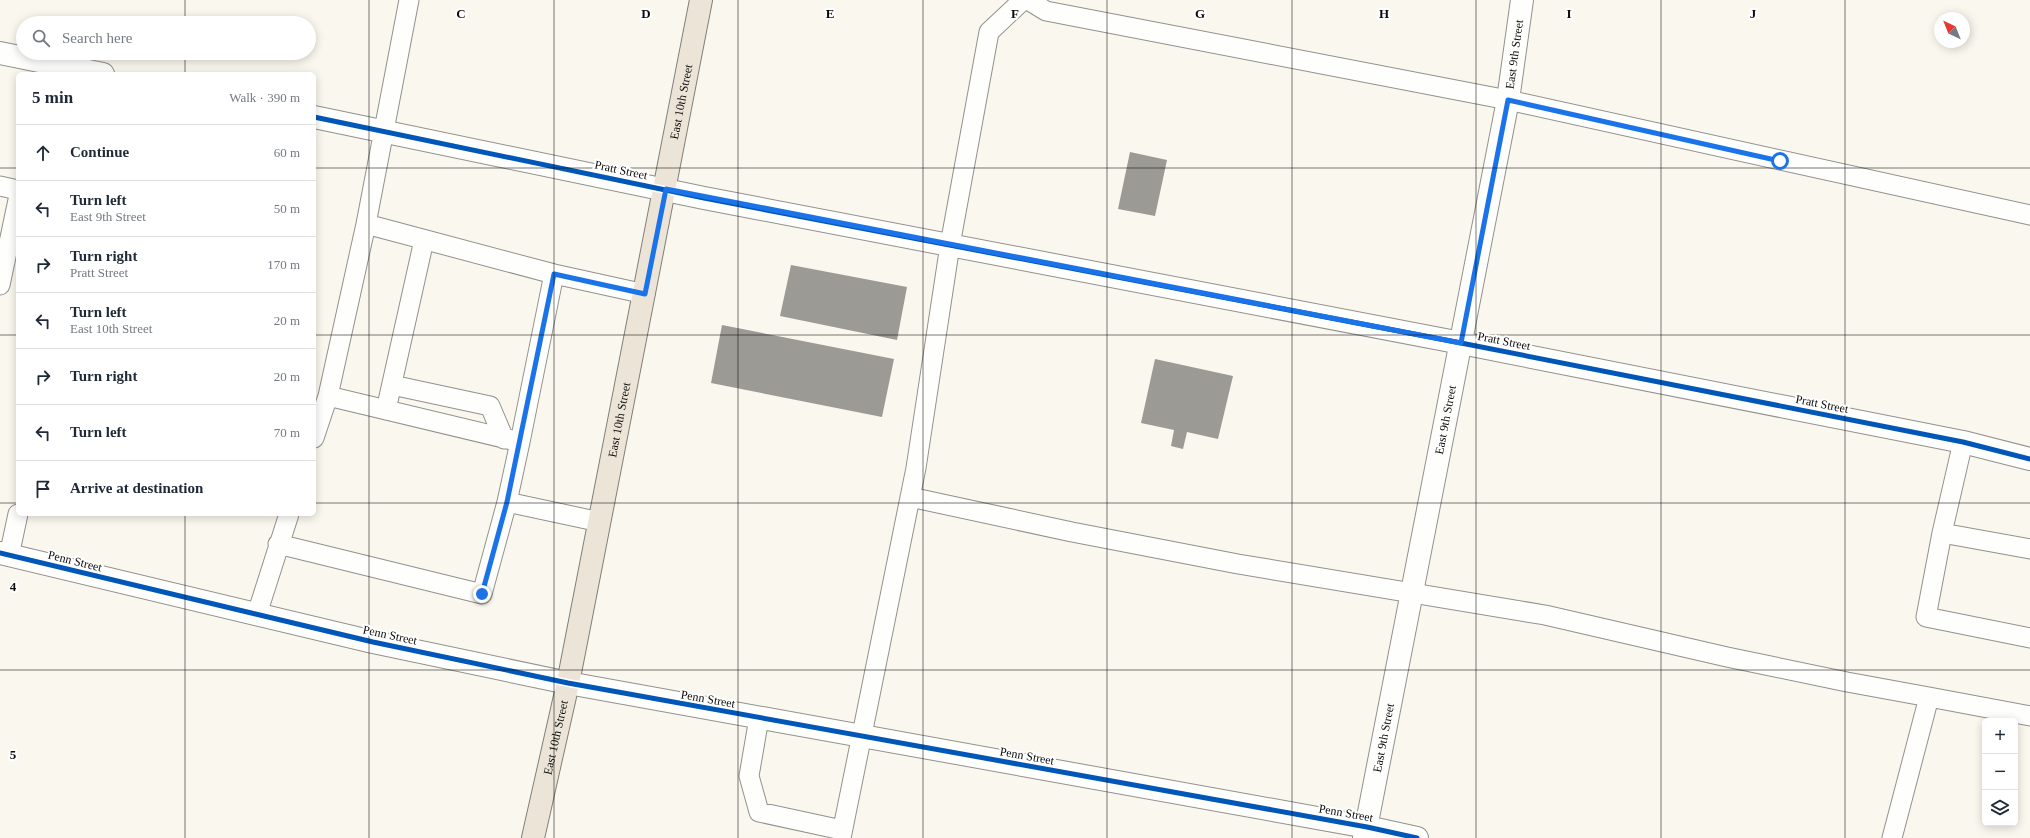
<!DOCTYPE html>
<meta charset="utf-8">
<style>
body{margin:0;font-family:Georgia,serif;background:#f2f2f3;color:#1f2937}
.controls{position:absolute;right:12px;bottom:12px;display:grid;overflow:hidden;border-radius:6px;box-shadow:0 2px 10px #0003}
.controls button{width:36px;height:36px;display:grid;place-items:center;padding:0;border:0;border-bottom:1px solid #e0e1e3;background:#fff;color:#1f2937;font:20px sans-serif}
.compass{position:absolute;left:1934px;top:12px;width:36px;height:36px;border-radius:50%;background:#fff;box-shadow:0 2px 10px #0003;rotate:317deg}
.stop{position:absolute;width:12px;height:12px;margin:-9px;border:3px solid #1a73e8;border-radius:50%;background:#fff}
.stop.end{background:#1a73e8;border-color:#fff;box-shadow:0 1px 4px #0008}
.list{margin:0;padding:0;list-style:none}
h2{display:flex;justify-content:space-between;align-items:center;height:52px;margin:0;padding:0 16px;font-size:17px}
h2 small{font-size:13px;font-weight:400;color:#747a83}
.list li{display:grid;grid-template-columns:26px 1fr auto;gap:12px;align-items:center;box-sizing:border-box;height:56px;padding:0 16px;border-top:1px solid #e0e1e3}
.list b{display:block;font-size:15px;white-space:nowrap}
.list p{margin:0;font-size:13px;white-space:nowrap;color:#747a83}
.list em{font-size:13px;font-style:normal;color:#747a83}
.icon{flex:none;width:22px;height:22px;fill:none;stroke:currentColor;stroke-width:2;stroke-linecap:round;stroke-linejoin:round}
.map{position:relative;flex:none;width:2030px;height:838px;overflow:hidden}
.search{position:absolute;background:#fff;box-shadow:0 2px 10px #0003;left:16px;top:16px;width:300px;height:44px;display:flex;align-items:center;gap:10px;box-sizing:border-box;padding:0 14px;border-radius:22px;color:#747a83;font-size:15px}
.panel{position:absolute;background:#fff;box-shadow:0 2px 10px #0003;left:16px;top:72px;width:300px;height:444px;border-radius:6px}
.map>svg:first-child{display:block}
.building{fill:#9c9a95}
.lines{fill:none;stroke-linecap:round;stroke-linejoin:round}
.service-casing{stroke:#93918d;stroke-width:21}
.minor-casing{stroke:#93918d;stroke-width:24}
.primary-casing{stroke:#807f7a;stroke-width:24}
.service{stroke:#fefefc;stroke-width:19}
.minor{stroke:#fefefc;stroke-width:22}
.primary{stroke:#ece5d7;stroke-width:22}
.cycleway-casing{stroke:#fff;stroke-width:8}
.cycleway{stroke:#0057b8;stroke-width:5}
.route{stroke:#1a73e8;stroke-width:5}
.grid{fill:none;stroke:#0b0b0b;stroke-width:1;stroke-opacity:0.55}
.labels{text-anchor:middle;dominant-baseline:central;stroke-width:4;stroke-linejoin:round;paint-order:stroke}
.street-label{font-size:12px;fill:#0b0b0b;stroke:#fff}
.grid-label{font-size:13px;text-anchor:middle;font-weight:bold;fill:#0b0b0b;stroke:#fff;stroke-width:4;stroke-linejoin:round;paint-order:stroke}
</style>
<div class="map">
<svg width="2030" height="838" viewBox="0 0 2030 838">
<rect width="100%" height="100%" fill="#faf7ee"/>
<path class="building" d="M1130 152 1167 160 1155 216 1118 209Z
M791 265 907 287 897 340 780 316Z
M722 325 894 359 882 417 711 383Z
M1155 359 1233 376 1218 439 1187 432 1183 449 1171 446 1174 430 1141 423Z"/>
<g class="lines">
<g class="service-casing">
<path id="service" d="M1028 0 1046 11 1508 100 2030 215
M0 186 18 190
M366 224 409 0
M554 274 520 442 328 396 366 224 554 274 645 294
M0 285 18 200
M392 385 490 406 504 439
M386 410 424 240
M314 438 328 396
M1963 442 1942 533 1926 617 2030 638
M910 497 1072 532 1238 564 1545 615 1727 657 1847 682 1929 697
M507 502 600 522
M1942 533 2030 549
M278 544 482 594 507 502 520 442
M9 556 18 514
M257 614 289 514
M759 718 749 776 759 812 842 830
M841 838 916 468 950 245 989 32 1023 0
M1892 838 1929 697 2030 716"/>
</g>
<g class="minor-casing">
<g id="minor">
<path d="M0 53 103 74"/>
<path d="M314 117 704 198 1461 343 1963 442 2030 459"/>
<path d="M0 553 373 642 568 683 1367 827 1417 838"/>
<path id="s1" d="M1364 838 1508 100 1522 0"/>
</g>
</g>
<g class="primary-casing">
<g id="primary">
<path id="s2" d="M533 838 568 683 701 0"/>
</g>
</g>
<use href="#service" class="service"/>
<use href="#minor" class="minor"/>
<use href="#primary" class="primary"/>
<g class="cycleway-casing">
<path id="cycleway" d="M314 117 704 198 1461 343 1963 442 2030 459
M0 553 373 642 568 683 1367 827 1417 838"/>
</g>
<use href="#cycleway" class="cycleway"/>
</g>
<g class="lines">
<path class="route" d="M482 594 507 502 554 274 645 294 666 189 1461 343 1508 100 1780 161"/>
</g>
<path class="grid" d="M185 0V23M369 0V838M554 0V838M738 0V838M923 0V838M1107 0V838M1292 0V838M1476 0V838M1661 0V838M1845 0V838M185 53V74M0 168H18M314 168H2030M0 335H18M314 335H2030M0 503H18M314 503H2030M185 514V838M0 670H2030"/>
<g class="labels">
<g class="street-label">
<text stroke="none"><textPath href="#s1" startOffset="798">East 9th Street</textPath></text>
<text stroke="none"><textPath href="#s2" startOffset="751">East 10th Street</textPath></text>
<text transform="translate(621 170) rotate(12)">Pratt Street</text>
<text transform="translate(1504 341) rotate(11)">Pratt Street</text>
<text transform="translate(1822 404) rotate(11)">Pratt Street</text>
<text stroke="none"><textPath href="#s1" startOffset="426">East 9th Street</textPath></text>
<text stroke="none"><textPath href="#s2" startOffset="427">East 10th Street</textPath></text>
<text transform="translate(75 561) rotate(14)">Penn Street</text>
<text transform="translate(390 635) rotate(12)">Penn Street</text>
<text transform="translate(708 699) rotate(10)">Penn Street</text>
<text stroke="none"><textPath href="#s2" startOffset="103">East 10th Street</textPath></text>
<text stroke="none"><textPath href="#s1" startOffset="102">East 9th Street</textPath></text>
<text transform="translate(1027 756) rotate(10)">Penn Street</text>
<text transform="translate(1346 813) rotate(10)">Penn Street</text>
</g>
</g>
<g class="grid-label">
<text x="461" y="18">C</text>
<text x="646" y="18">D</text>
<text x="830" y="18">E</text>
<text x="1015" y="18">F</text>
<text x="1200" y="18">G</text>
<text x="1384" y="18">H</text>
<text x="1569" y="18">I</text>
<text x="1753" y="18">J</text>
<text x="13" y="591">4</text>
<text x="13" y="759">5</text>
</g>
</svg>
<div class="controls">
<button>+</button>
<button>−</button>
<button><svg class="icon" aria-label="layers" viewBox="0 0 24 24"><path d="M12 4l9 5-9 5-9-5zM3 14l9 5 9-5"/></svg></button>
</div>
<svg class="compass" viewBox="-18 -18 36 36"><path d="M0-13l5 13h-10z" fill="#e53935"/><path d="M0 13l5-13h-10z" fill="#747a83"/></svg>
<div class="stop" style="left:1780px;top:161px"></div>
<div class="stop end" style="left:482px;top:594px"></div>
<div class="search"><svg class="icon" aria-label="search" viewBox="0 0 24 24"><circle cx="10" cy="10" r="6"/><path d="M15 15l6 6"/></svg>Search here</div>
<section class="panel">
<h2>5 min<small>Walk · 390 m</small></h2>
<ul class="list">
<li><svg class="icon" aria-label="ahead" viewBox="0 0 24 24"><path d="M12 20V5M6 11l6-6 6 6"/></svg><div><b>Continue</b></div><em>60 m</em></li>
<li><svg class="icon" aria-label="left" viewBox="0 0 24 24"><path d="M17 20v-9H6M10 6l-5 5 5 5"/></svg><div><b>Turn left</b><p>East 9th Street</p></div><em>50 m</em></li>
<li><svg class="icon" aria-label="right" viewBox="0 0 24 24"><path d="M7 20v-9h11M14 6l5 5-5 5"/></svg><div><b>Turn right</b><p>Pratt Street</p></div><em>170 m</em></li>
<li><svg class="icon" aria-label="left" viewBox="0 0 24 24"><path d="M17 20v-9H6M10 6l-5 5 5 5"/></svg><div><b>Turn left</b><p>East 10th Street</p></div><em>20 m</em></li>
<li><svg class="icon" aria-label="right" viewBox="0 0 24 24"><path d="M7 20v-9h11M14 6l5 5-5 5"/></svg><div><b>Turn right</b></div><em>20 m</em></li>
<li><svg class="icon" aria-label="left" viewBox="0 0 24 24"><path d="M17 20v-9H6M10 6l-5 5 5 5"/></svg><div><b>Turn left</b></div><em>70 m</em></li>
<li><svg class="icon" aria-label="arrive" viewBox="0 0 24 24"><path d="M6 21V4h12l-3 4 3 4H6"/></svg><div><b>Arrive at destination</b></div></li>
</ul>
</section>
</div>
